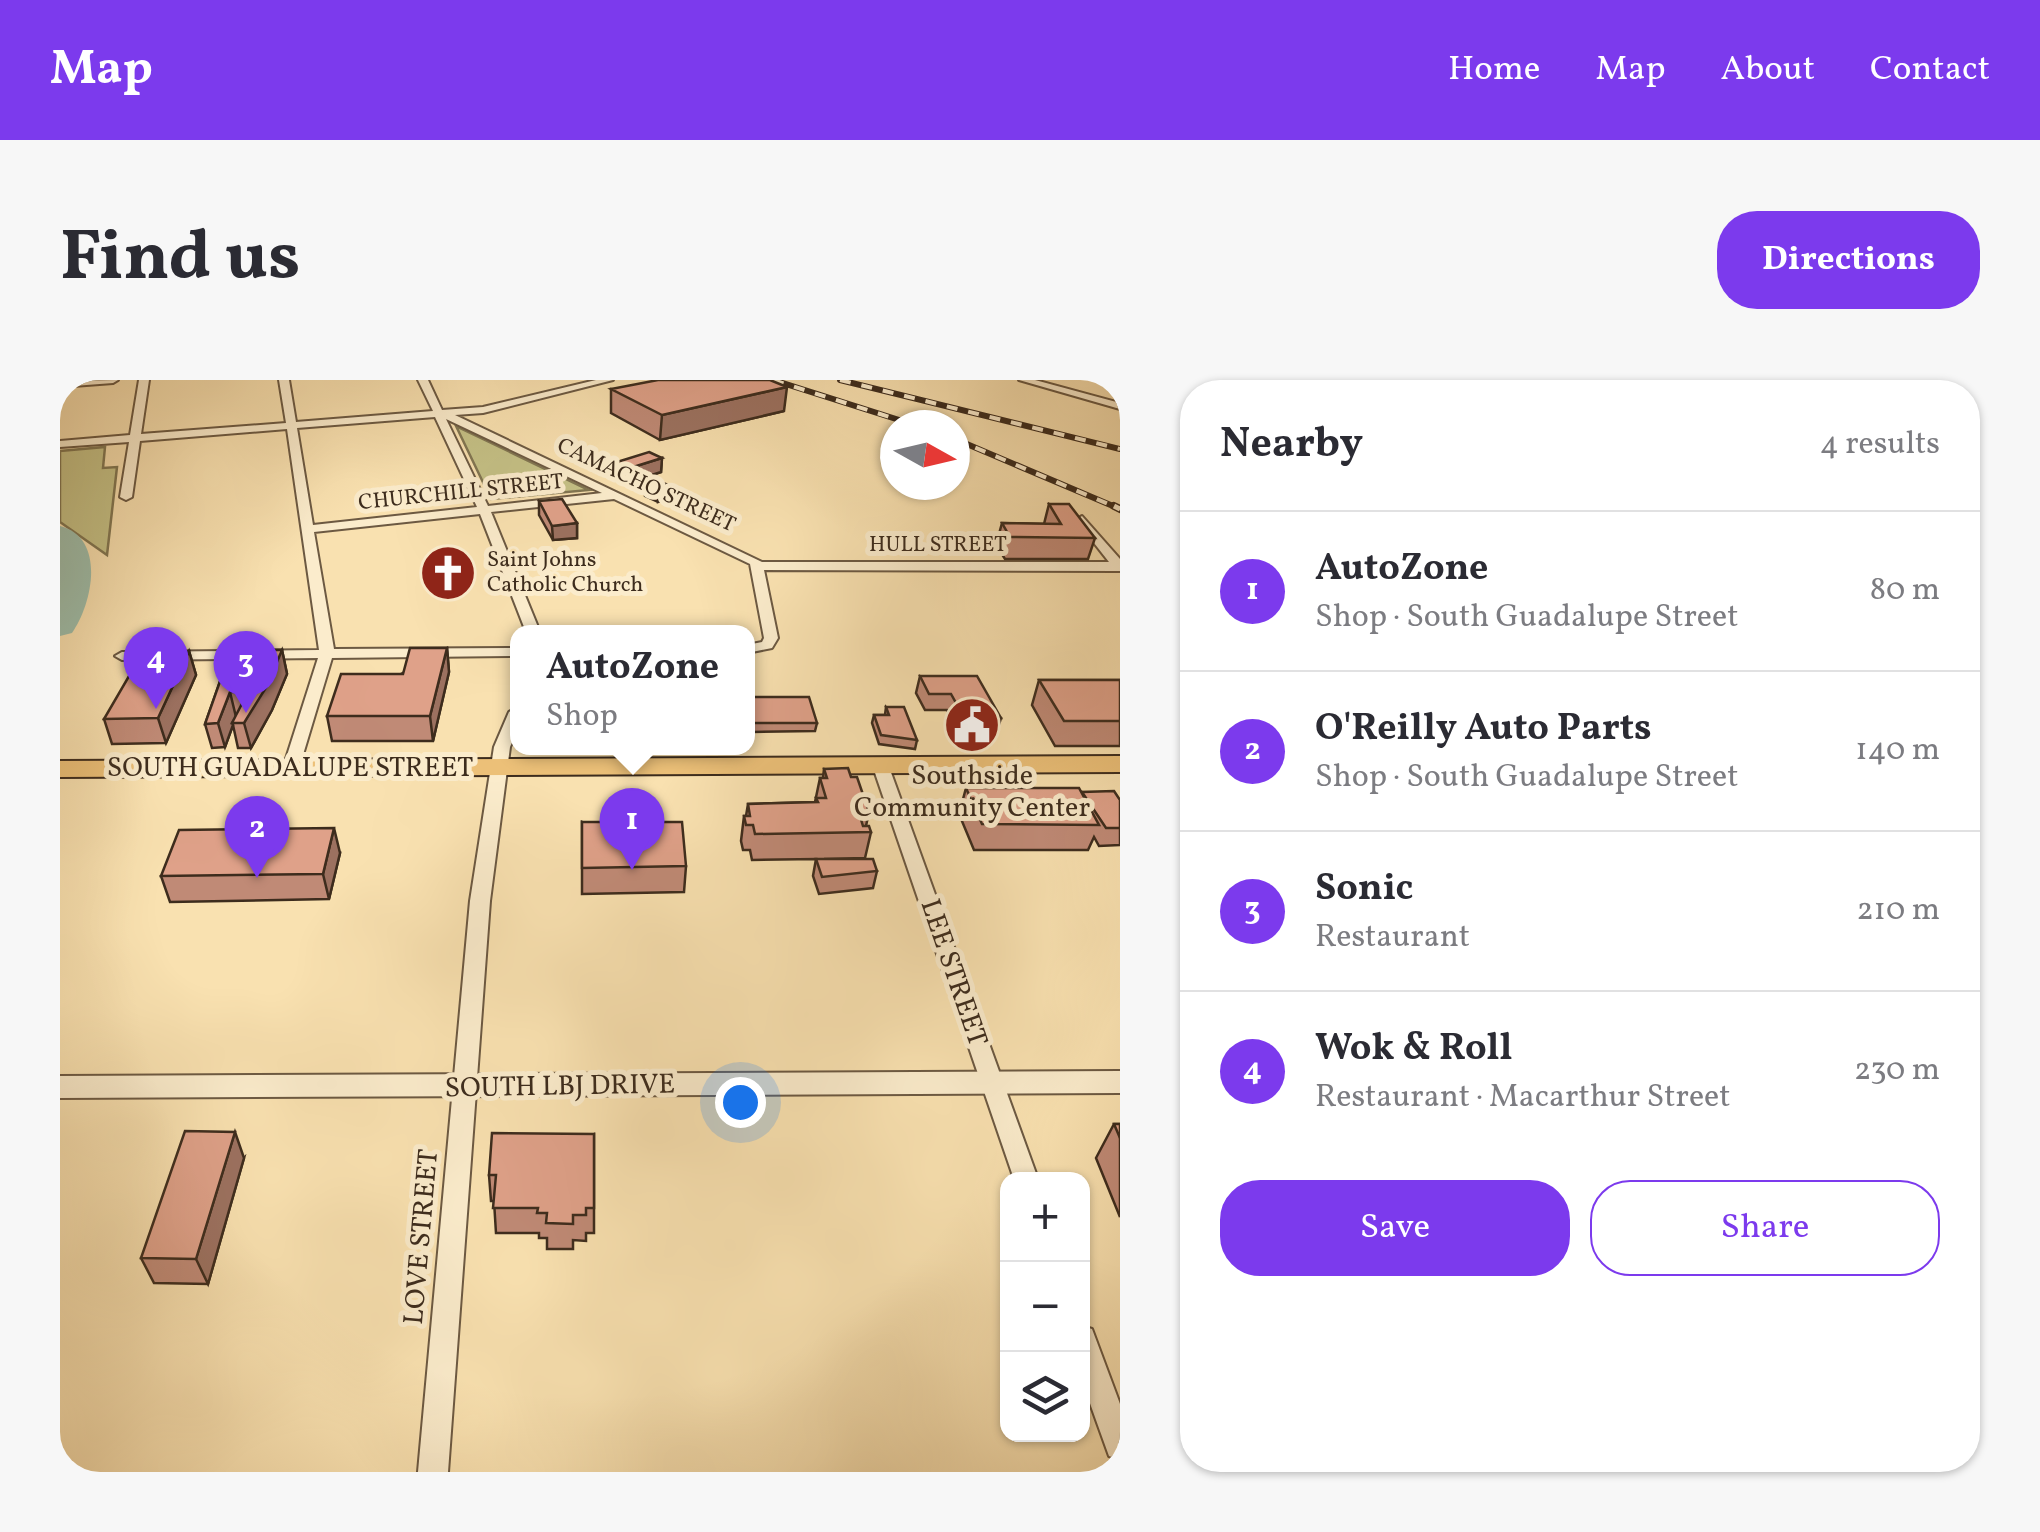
<!DOCTYPE html>
<meta charset="utf-8">
<style>
body{margin:0;font-family:Vollkorn,serif;background:#f7f7f7;color:#2b2b33}
.controls{position:absolute;right:30px;bottom:30px;display:grid;overflow:hidden;border-radius:20px;box-shadow:0 2px 8px #0004}
.controls button{width:90px;height:90px;display:grid;place-items:center;padding:0;border:0;border-bottom:2px solid #e1e1e2;background:#fff;color:#2b2b33;font:50px sans-serif}
.compass{position:absolute;left:820px;top:30px;width:90px;height:90px;border-radius:50%;background:#fff;box-shadow:0 2px 8px #0004;rotate:98deg}
.you{position:absolute;left:680px;top:722px;width:35px;height:35px;margin:-25px;border:8px solid #fff;border-radius:50%;background:#1a73e8;box-shadow:0 0 0 15px #1a73e833}
.badge{display:grid;place-items:center;width:65px;height:65px;border-radius:50%;background:#7c3aed;color:#fff;font-size:32px;font-weight:700}
.pin{position:absolute;translate:-50% -82px;filter:drop-shadow(0 2px 5px #0008)}
.pin::after{content:'';position:absolute;top:52px;width:35px;height:30px;background:inherit;clip-path:polygon(0 0,100% 0,50% 100%)}
.popup{position:absolute;left:450px;top:245px;width:245px;height:130px;box-sizing:border-box;display:grid;place-content:center;border-radius:20px;background:#fff;filter:drop-shadow(0 2px 8px #0005);font-size:32px;white-space:nowrap;color:#7c7c81}
.popup b{font-size:38px;color:#2b2b33}
.popup::after{content:'';position:absolute;left:50%;top:100%;margin-left:-20px;border:20px solid transparent;border-top-color:#fff}
.list{margin:0;padding:0;list-style:none}
h2{display:flex;justify-content:space-between;align-items:center;height:130px;margin:0;padding:0 40px;font-size:42px}
h2 small{font-size:32px;font-weight:400;color:#7c7c81}
.list li{display:grid;grid-template-columns:65px 1fr auto;gap:30px;align-items:center;box-sizing:border-box;height:160px;padding:0 40px;border-top:2px solid #e1e1e2}
.list b{display:block;font-size:38px;white-space:nowrap}
.list p{margin:0;font-size:32px;white-space:nowrap;color:#7c7c81}
.list em{font-size:32px;font-style:normal;color:#7c7c81}
.actions{display:flex;gap:20px;padding:30px 40px}
.actions a{flex:1;padding:22px 0;border:2px solid #7c3aed;border-radius:40px;text-align:center;font-size:35px;color:#7c3aed}
.actions .main{background:#7c3aed;color:#fff}
.icon{flex:none;width:55px;height:55px;fill:none;stroke:currentColor;stroke-width:2;stroke-linecap:round;stroke-linejoin:round}
.map{position:relative;flex:none;width:1060px;height:1092px;overflow:hidden;border-radius:40px}
header{display:flex;align-items:center;gap:60px;box-sizing:border-box;height:140px;padding:0 50px;background:#7c3aed;color:#fff}
header strong{font-size:48px}
nav{display:flex;gap:55px;margin-inline-start:auto;font-size:35px}
.intro{display:flex;align-items:center;justify-content:space-between;box-sizing:border-box;height:240px;padding:0 60px}
h1{margin:0;font-size:70px}
.button{padding:25px 45px;border-radius:40px;background:#7c3aed;color:#fff;font-size:35px;font-weight:700}
main{display:flex;gap:60px;padding:0 60px}
aside{flex:1;background:#fff;border-radius:40px;box-shadow:0 2px 8px #0004}
.map>svg:first-child{display:block}
.green{fill:#c5c186;stroke:#817652;stroke-width:2.5}
.lines{fill:none;stroke-linecap:round;stroke-linejoin:round}
.river{fill:#9ebeab;fill-rule:evenodd}
.minor-casing{stroke:#6c5942;stroke-width:4}
.tertiary-casing{stroke:#6c5942;stroke-width:4}
.primary-casing{stroke:#3d2c1d;stroke-width:4}
.minor{fill:#fbeccc;fill-rule:evenodd}
.tertiary{fill:#fbeccc;fill-rule:evenodd}
.primary{fill:#ecc078;fill-rule:evenodd}
.rail-far1-casing{stroke:#3d2c1d;stroke-width:6}
.rail-casing{stroke:#3d2c1d;stroke-width:8}
.rail-far1{stroke:#fbeccc;stroke-width:4;stroke-dasharray:11;stroke-linecap:butt}
.rail{stroke:#fbeccc;stroke-width:5;stroke-dasharray:15;stroke-linecap:butt}
.wall{fill:#c08a76;stroke:#3d2c1d;stroke-width:2.5}
.shaded-wall{fill:#9c7160;stroke:#3d2c1d;stroke-width:2.5}
.building{fill:#dfa189;stroke:#3d2c1d;stroke-width:2.5}
.labels{text-anchor:middle;dominant-baseline:central;stroke-width:10;stroke-linejoin:round;paint-order:stroke}
.far-street-label{font-size:22px;fill:#3d2c1d;stroke:#fbeccc}
.far-poi-label{font-size:22px;fill:#3d2c1d;stroke:#fbeccc;text-anchor:start}
.street-label{font-size:28px;fill:#3d2c1d;stroke:#fbeccc}
.poi-label{font-size:28px;fill:#3d2c1d;stroke:#fbeccc}
</style>
<header>
<strong>Map</strong>
<nav><a>Home</a><a>Map</a><a>About</a><a>Contact</a></nav>
</header>
<div class="intro"><h1>Find us</h1><a class="button">Directions</a></div>
<main>
<div class="map">
<svg width="1060" height="1092" viewBox="0 0 1060 1092">
<rect width="100%" height="100%" fill="#f9e1b0"/>
<filter id="stains"><feTurbulence type="fractalNoise" baseFrequency=".002" numOctaves="4"/><feColorMatrix values="0 0 0 0 .2 0 0 0 0 .09 0 0 0 0 .02 0 0 0 .5 -.17"/></filter>
<radialGradient id="worn" r=".72"><stop offset=".6" stop-color="#630" stop-opacity="0"/><stop offset="1" stop-color="#630" stop-opacity=".3"/></radialGradient>
<path class="green" d="M396 46 529 110 431 119Z
M45 67 43 88 57 87 47 175 0 142V71Z"/>
<g class="lines">
<path class="river" d="M1033 0H1060V17Z
M0 146C47 158 32 225 12 253L0 256Z"/>
<g class="minor-casing">
<path id="minor" d="M58 0 53 3 0 7V1Z
M79 0H89L81 54 226 43 219 0H229L236 42 373 31 358 0H368L382 30 423 27 536 0H553L423 33 395 35 702 182H1049L1016 140 1022 136 1060 179V191L704 190 718 258 712 268 687 273V265L702 262 704 258 690 184 554 119 431 132 480 252H466L420 134 254 152 274 269 457 268V276L272 278 239 388 231 393 223 388 258 278 62 280 55 276 62 272 259 270 227 49 80 61 72 117 66 120 60 117 69 62 0 67V61L70 55ZM375 37 417 127 253 145 237 48ZM386 39 542 113 428 126Z
M959 0H975L1060 23V29Z
M457 327V351L450 367 430 521 388 1092H358L410 521 434 367 449 332Z
M821 382 829 387 978 799H954L813 387Z
M1022 946 1032 949 1060 1024V1080L1049 1076 1022 1001Z"/>
</g>
<g class="tertiary-casing">
<path id="tertiary" d="M1060 691V713L0 718V696Z"/>
</g>
<g class="primary-casing">
<path id="primary" d="M1060 376V392L0 397V381Z"/>
</g>
<use href="#minor" class="minor"/>
<use href="#tertiary" class="tertiary"/>
<use href="#primary" class="primary"/>
<g class="rail-far1-casing">
<path id="rail-far1" d="M713 0 855 45
M780 0 1060 69
M895 59 1060 129"/>
</g>
<g class="rail-casing">
<path id="rail" d="M1054 126 1060 129"/>
</g>
<use href="#rail-far1" class="rail-far1"/>
<use href="#rail" class="rail"/>
</g>
<path class="wall" d="M551 9 724 31 600 60 551 33Z
M602 78 601 92 570 102 557 96V82Z
M585 109 616 115 598 122 585 116Z
M479 121 517 143V158L493 160 479 135Z
M989 124 1035 158 1028 179H945L936 165 942 143 984 144Z
M387 268 389 292 373 361H272L267 336Z
M171 270H222L227 294 212 330 191 368H178L173 345 165 367 152 368 145 344Z
M129 271 136 295 106 363 52 364 44 339Z
M860 296 941 338 936 355 900 356 887 330H865L856 313Z
M979 300H1060V366H995L972 325Z
M688 317 757 343 755 351 693 352 687 325Z
M826 327 857 360 855 369 819 364 812 343 814 335H825Z
M764 389 791 397 809 432 806 446 811 452 805 478 764 479 817 491 813 508 759 514 753 496 756 479 692 480 690 470H683L681 461 684 436H686L688 424 755 422 760 398H763Z
M906 408 1022 414V412L1060 420V465L1039 466 1034 457 1028 470H914L899 434Z
M522 442 626 486 624 512 522 514Z
M280 473 269 519 110 522 101 496Z
M1054 744H1060V837L1036 778Z
M534 754V853H526V861L513 860V869H487V858H479V853H436L434 821H431L429 795Z
M184 778 148 904 94 903 81 878Z"/>
<path class="shaded-wall" d="M727 7 724 31 600 60 602 35Z
M602 78 601 92 570 102V88Z
M616 108V115L598 122V115Z
M517 143V158L493 160 492 146Z
M387 268 389 292 373 361 370 336Z
M222 270 227 294 212 330 191 368 184 343Z
M129 271 136 295 106 363 98 338Z
M170 312 176 337 172 343 173 345 165 367 158 343Z
M274 448 280 473 269 519 263 494Z
M175 752 184 778 148 904 136 879Z"/>
<path class="building" d="M598 0H710L727 7 602 35 551 9Z
M589 72 602 78 570 88 557 82Z
M603 103 616 108 598 115 585 109Z
M502 119 517 143 492 146 479 121Z
M989 124H1009L1035 158 950 157 942 143 1001 144Z
M350 268H387L370 336H267L281 294H343Z
M171 270H222L207 306 184 343H172L188 312H170L158 343 145 344Z
M129 271 98 338 44 339 83 272Z
M860 296H917L941 338 905 339 891 314H869Z
M979 300H1060V341H1004Z
M688 317H749L757 343H694Z
M826 327H844L857 360 821 355 814 335H829Z
M788 388 791 397H797L809 432 799 433 803 446H809L811 452 695 454 693 445H686L684 436H690L688 424 758 422 756 418H766L760 398H767L764 389Z
M906 408H1019L1039 445 922 444Z
M1054 411 1060 420V448H1046L1022 412Z
M522 442H622L626 486 522 488Z
M274 448 263 494 101 496 119 450Z
M756 479H813L817 491 762 497Z
M1054 744H1060V758Z
M125 751 175 752 136 879 81 878Z
M432 753 534 754V828H526V835H513V844L486 843 487 833H477L478 828H433L436 795H429Z"/>
<defs>
<g id="church-disc" transform="scale(2.875)"><circle r="9.5" fill="#8f2418" stroke="#fbeccc"/><path d="M-1.2-6h2.4v3.5h3.3v2.4h-3.3V6h-2.4V-.1h-3.3v-2.4h3.3Z" fill="#fff"/></g>
<g id="civic-disc" transform="scale(2.875)"><circle r="9.5" fill="#8f2418" stroke="#fbeccc"/><path d="M-.6-6.5H3V-4.5H.6V-3L4-1V1h2V6H-6V1h2V-1L-.6-3ZM-1.2 2.5V6h2.4V2.5Z" fill="#fff"/></g>
</defs>
<g fill-rule="evenodd">
<use href="#church-disc" x="388" y="193"/>
<use href="#civic-disc" x="912" y="345"/>
</g>
<g class="labels">
<g class="far-street-label">
<text transform="translate(586 106) rotate(25)">CAMACHO STREET</text>
<text transform="translate(401 113) rotate(-6)">CHURCHILL STREET</text>
<text x="878" y="165">HULL STREET</text>
</g>
<g class="far-poi-label">
<text x="427" y="180">Saint Johns<tspan x="427" dy="25">Catholic Church</tspan></text>
</g>
<g class="street-label">
<text x="230" y="388">SOUTH GUADALUPE STREET</text>
<text transform="translate(893 593) rotate(71)">LEE STREET</text>
<text transform="translate(500 707) rotate(-1)">SOUTH LBJ DRIVE</text>
<text transform="translate(362 857) rotate(-85)">LOVE STREET</text>
</g>
<g class="poi-label">
<text x="912" y="396">Southside<tspan x="912" dy="32">Community Center</tspan></text>
</g>
</g>
<rect width="100%" height="100%" filter="url(#stains)"/>
<rect width="100%" height="100%" fill="url(#worn)"/>
</svg>
<div class="controls">
<button>+</button>
<button>−</button>
<button><svg class="icon" aria-label="layers" viewBox="0 0 24 24"><path d="M12 4l9 5-9 5-9-5zM3 14l9 5 9-5"/></svg></button>
</div>
<svg class="compass" viewBox="-18 -18 36 36"><path d="M0-13l5 13h-10z" fill="#e53935"/><path d="M0 13l5-13h-10z" fill="#7c7c81"/></svg>
<div class="you"></div>
<div class="pin badge" style="left:572px;top:490px">1</div>
<div class="popup"><b>AutoZone</b>Shop</div>
<div class="pin badge" style="left:197px;top:498px">2</div>
<div class="pin badge" style="left:186px;top:333px">3</div>
<div class="pin badge" style="left:96px;top:329px">4</div>
</div>
<aside>
<h2>Nearby<small>4 results</small></h2>
<ul class="list">
<li><span class="badge">1</span><div><b>AutoZone</b><p>Shop · South Guadalupe Street</p></div><em>80 m</em></li>
<li><span class="badge">2</span><div><b>O'Reilly Auto Parts</b><p>Shop · South Guadalupe Street</p></div><em>140 m</em></li>
<li><span class="badge">3</span><div><b>Sonic</b><p>Restaurant</p></div><em>210 m</em></li>
<li><span class="badge">4</span><div><b>Wok &amp; Roll</b><p>Restaurant · Macarthur Street</p></div><em>230 m</em></li>
</ul>
<div class="actions"><a class="main">Save</a><a>Share</a></div>
</aside>
</main>
